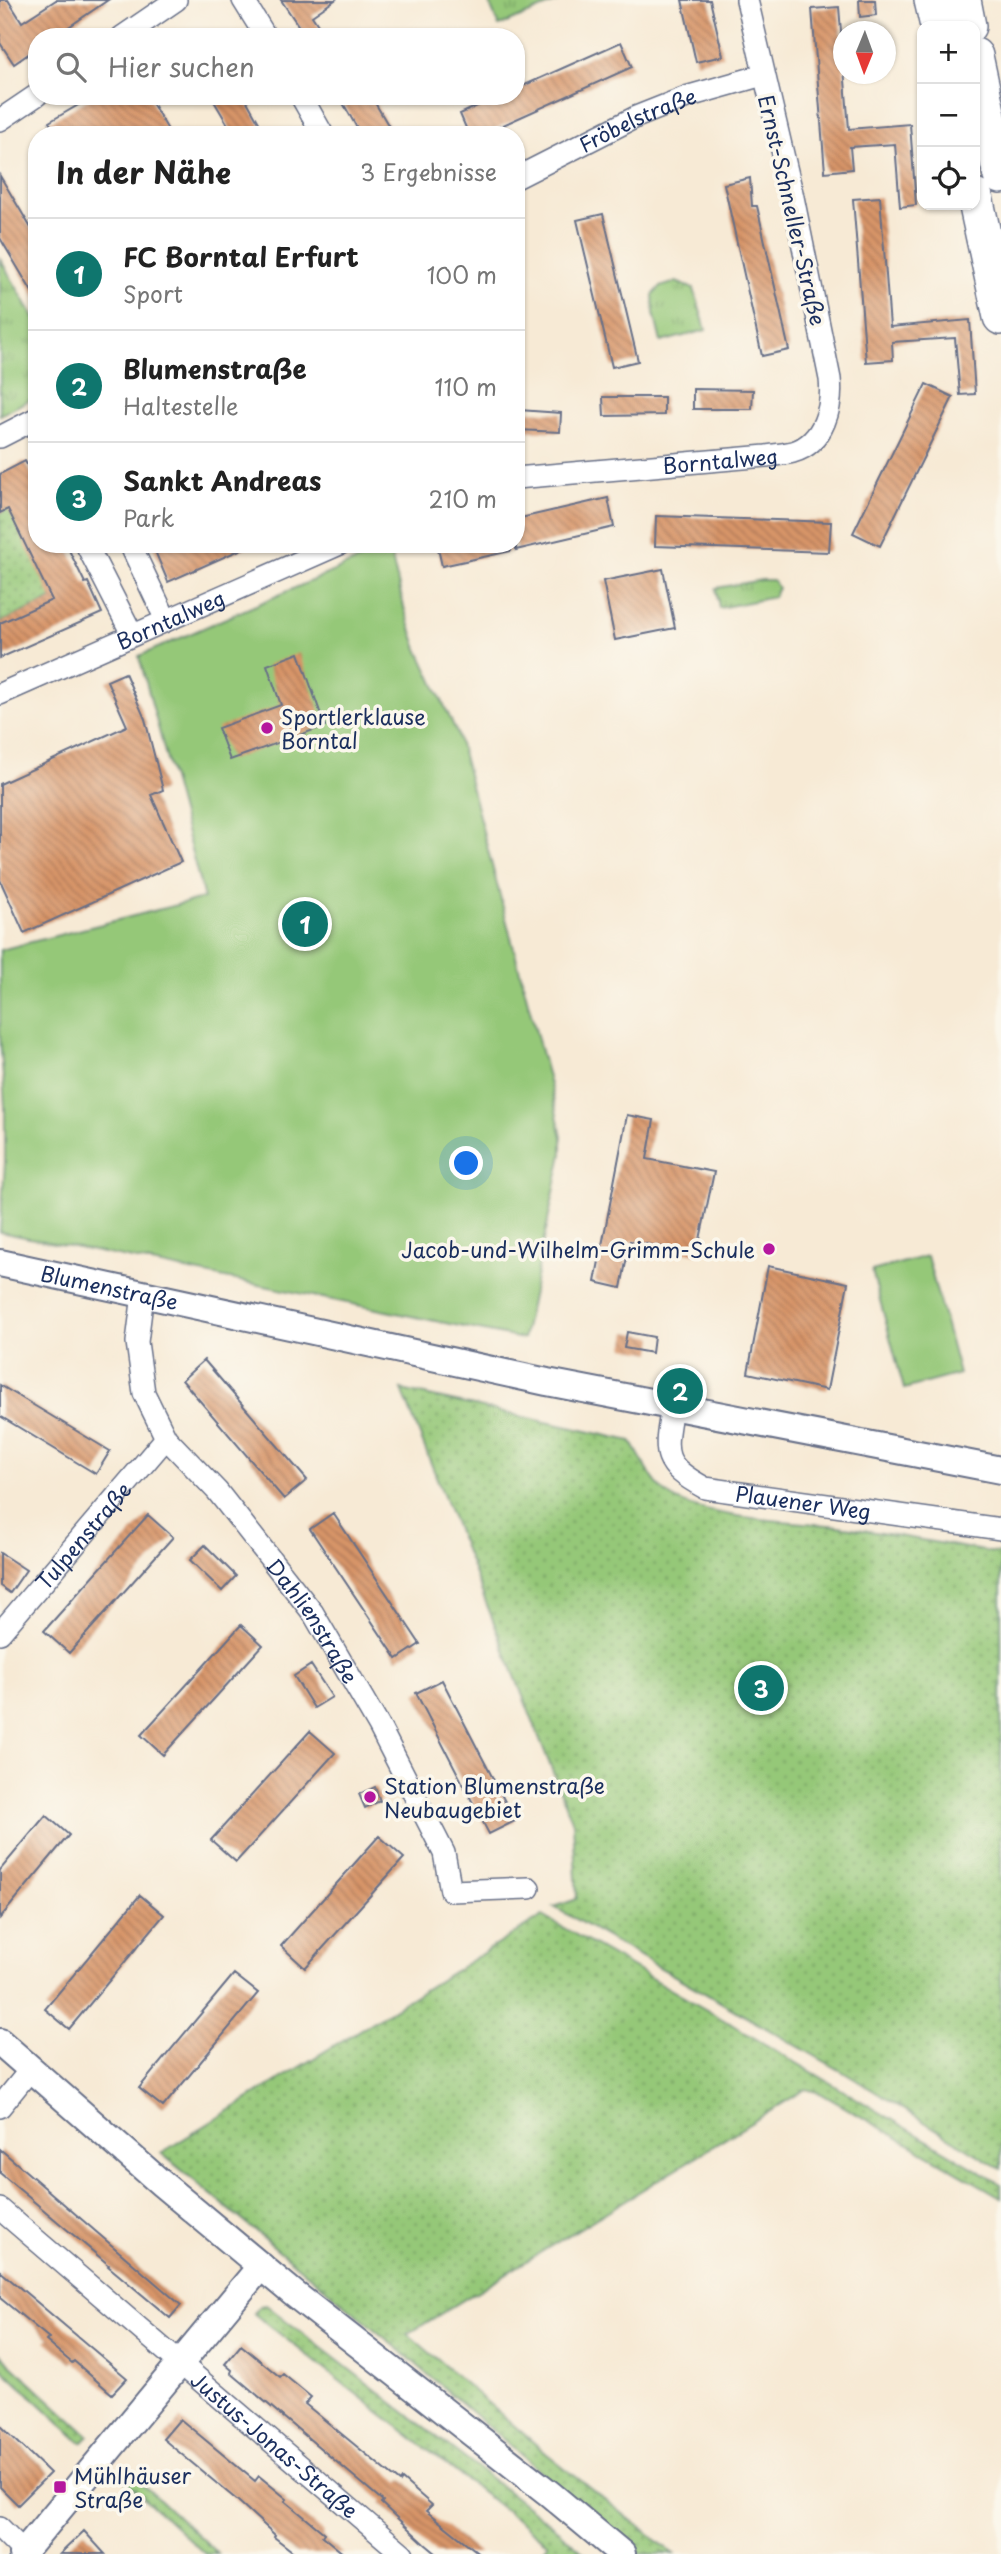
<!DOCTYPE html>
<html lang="de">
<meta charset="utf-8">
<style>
body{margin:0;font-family:"Playpen Sans",sans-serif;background:#f6f6f6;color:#222}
.controls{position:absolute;right:21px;top:21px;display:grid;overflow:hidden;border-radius:14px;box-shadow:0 2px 5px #0004}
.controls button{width:63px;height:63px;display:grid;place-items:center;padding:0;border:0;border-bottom:2px solid #e0e0e0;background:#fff;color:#222;font:35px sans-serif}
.compass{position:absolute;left:833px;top:21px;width:63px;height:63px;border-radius:50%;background:#fff;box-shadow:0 2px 5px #0004;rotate:181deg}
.you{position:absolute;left:467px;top:1164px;width:24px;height:24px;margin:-18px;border:5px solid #fff;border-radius:50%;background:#1a73e8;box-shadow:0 0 0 10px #1a73e833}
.badge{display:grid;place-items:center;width:46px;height:46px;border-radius:50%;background:#0f766e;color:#fff;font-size:23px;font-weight:700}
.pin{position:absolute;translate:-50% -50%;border:4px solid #fff;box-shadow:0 2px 7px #0006}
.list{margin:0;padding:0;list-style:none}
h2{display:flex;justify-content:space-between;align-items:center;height:91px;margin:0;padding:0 28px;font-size:30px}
h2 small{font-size:23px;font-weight:400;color:#767676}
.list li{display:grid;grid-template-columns:46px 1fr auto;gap:21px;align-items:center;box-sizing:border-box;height:112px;padding:0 28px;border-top:2px solid #e0e0e0}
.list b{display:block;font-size:26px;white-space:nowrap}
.list p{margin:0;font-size:23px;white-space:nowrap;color:#767676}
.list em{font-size:23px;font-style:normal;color:#767676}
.icon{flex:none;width:38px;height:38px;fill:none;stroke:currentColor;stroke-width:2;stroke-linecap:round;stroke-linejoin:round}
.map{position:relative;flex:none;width:1001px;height:2554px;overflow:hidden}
.search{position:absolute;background:#fff;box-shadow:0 2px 5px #0004;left:28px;top:28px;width:497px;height:77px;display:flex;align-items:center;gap:18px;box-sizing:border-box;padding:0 24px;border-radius:28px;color:#767676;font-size:26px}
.panel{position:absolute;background:#fff;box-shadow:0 2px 5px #0004;left:28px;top:126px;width:497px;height:427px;border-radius:28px}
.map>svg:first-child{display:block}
.grass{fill:url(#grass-dots);stroke:#587c6b;stroke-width:2}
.park{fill:url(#park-tufts);stroke:#587c6b;stroke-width:2}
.pitch{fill:#95c878;stroke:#587c6b;stroke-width:2}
.building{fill:url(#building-back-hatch)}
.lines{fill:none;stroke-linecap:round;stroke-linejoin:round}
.minor-casing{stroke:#687088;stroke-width:24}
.tertiary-casing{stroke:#687088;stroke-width:30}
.trunk-casing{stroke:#687088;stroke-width:38}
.minor{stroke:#fff;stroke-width:21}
.tertiary{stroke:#fff;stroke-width:26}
.trunk{stroke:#fff;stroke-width:35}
.poi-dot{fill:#b5179e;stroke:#fbf7ec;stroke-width:2.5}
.labels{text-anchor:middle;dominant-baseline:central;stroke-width:7;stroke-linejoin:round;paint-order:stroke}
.street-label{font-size:21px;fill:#1b2f5e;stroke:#fbf7ec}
.poi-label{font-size:21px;fill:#1b2f5e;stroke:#fbf7ec;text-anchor:start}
</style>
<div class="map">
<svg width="1001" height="2554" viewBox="0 0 1001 2554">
<defs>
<pattern id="grass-dots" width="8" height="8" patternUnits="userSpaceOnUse" patternTransform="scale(1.75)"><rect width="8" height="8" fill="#95c878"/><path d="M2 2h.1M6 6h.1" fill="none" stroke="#79a366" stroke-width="1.8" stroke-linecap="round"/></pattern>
<pattern id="park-tufts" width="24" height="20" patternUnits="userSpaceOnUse" patternTransform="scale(1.75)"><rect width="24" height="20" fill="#95c878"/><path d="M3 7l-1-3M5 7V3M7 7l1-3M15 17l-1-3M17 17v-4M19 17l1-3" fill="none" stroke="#79a366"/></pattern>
<pattern id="building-back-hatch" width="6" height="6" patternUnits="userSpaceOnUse" patternTransform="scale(1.75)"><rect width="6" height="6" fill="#d79467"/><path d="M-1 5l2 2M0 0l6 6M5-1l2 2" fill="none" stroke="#ae7958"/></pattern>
</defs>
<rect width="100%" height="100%" fill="#fbf7ec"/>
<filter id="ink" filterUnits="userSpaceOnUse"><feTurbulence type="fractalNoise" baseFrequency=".0143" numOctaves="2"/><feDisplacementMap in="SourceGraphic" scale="14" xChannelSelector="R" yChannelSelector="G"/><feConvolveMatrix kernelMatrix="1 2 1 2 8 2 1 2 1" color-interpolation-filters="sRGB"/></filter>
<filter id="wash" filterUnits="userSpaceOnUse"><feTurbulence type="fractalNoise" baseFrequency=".00686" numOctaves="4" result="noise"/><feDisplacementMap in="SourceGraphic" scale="28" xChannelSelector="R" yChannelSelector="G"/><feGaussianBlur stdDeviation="1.57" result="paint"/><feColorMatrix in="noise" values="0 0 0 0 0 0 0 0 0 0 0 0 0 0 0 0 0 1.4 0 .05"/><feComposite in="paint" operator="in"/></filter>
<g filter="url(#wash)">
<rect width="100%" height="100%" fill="#f7ead5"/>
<path class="grass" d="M20 503 21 517 59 596 0 623V513Z
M402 1390 631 1441C642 1459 653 1485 671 1497 708 1519 793 1521 838 1526 892 1534 947 1545 1001 1554V2169L843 2072 554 1907 577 1899 573 1823Z
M543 1916 731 2024 1001 2184V2197L820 2093 806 2089 408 2334 547 2454 674 2554H636L402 2352 161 2153Z
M266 2305 560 2532 585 2554H540L548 2544 253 2313 260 2306Z
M0 2354 89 2436 82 2443 0 2367Z
M126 2469 218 2554H205L120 2476Z"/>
<path class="park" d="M488 0H562L499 26Z
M0 259 37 322V396L0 415Z
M676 282 694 289 706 330 661 342 654 313 653 295 660 287Z
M762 580H773L778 588 773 597 719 608 716 588Z"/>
<path class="pitch" d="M389 547 405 611 418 649 457 733 551 1089 562 1137V1154L523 1339 0 1232 5 1163V1107L0 1034V950L204 898 139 656Z
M927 1256 959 1374 904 1389 872 1271Z"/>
<g id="blocks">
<path class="building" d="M0 0H8L22 22 56 0H108L54 37H37V48L14 64 0 43Z
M281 0H335L312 16 326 37H306Z
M682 0H710L723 56 696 62Z
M859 0H875L876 15 860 17Z
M839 7 849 129 910 124 916 205 900 207 895 144 850 147 852 169 825 172 812 9Z
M621 42 632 67 481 135H469L460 114 499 96H516V89Z
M94 96H148L171 135H57L49 122Z
M211 96H244L266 135H234Z
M339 96H371L394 135H361Z
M0 176 37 238V300L0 238Z
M750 178 752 206H757L789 350 762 356 724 184Z
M880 197 890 327 970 320 975 394 960 395 955 338 892 342 893 360 866 362 853 199Z
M603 214 638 361 612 367 577 220Z
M926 384 953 397 880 546 853 533Z
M693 389 753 390 752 409H693Z
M603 397H664V415L604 416Z
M519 410 561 413 560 432 518 430Z
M25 461 37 484V544H66L85 583 88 582 102 613 0 658V623L52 600 8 509 0 513V474Z
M608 498 614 527 516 550V519Z
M656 516 831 522 829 552 655 546Z
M152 544H253L168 582Z
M437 544H511V551L442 566Z
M663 569 675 628 615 640 603 581Z
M299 653 325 726 230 760 218 728 281 705 267 665Z
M125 673 145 719 163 790 151 795 181 862 24 933 0 880V784L127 726 107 681Z
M627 1115 654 1120 647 1159 714 1172 697 1254 630 1241 621 1288 595 1282Z
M768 1266 848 1283 827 1390 748 1373Z
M627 1332 654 1337 652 1353 624 1348Z
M204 1360 307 1480 284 1499 182 1380Z
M0 1385 110 1451 96 1474 0 1416Z
M333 1513 420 1644 397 1659 310 1529Z
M148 1515 173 1537 69 1653 44 1631Z
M205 1545 236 1576 222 1591 190 1560Z
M0 1553 26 1570 10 1593 0 1586Z
M241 1625 263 1645 163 1755 141 1735Z
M311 1665 332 1697 314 1708 294 1676Z
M442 1680 515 1821 489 1834 416 1693Z
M310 1731 335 1753 236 1862 211 1840Z
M375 1787 380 1801 365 1808 359 1794Z
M46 1815 69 1835 0 1918V1870Z
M379 1836 404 1858 305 1968 281 1946Z
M140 1895 164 1915 69 2029 45 2009Z
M234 1974 258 1993 163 2107 139 2088Z
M0 2149 181 2305 170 2318 108 2266 109 2265 0 2173Z
M0 2271 127 2378 112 2394 74 2361 72 2363 46 2341 49 2338 0 2298Z
M241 2345 280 2377 283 2374 311 2397 305 2404 400 2482 402 2479 432 2505 426 2511 480 2554H437L425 2544 381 2503 383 2501 231 2373 232 2370 225 2364Z
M180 2419 255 2481 259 2476 287 2499 285 2501 324 2533 322 2536 344 2554H296L274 2537 275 2535 238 2501 163 2439Z
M0 2425 50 2473 18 2505 0 2487Z
M84 2531 105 2554H60Z"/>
</g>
</g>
<g filter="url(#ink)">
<use href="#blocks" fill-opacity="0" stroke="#687088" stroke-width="2"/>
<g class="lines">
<g class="minor-casing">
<g id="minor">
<path d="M243 0 266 37"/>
<path d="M122 37 176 0"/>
<path d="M301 96 323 135"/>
<path d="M0 120 37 95"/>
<path id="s1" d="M516 178 636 117 689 96 763 75"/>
<path d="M0 437 37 418"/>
<path id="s2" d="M516 478 766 456C775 455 785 454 793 452 824 443 833 406 830 379L793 197 747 0"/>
<path d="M86 544 132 634"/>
<path d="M130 544 166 620"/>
<path id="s3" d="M0 694 340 544"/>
<path id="s4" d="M143 1294 137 1342 144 1393 166 1438 217 1491 313 1613 379 1726 444 1853 451 1891 529 1888"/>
<path id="s5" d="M672 1407C664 1454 661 1464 705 1488L1001 1529"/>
<path id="s6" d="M0 1633 166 1438"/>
<path d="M0 2107 30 2070"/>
<path id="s7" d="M0 2209 403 2554"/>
<path d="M0 2528 26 2554"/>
</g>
</g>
<g class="tertiary-casing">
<g id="tertiary">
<path id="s8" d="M0 1263 547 1382 1001 1470"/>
<path d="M0 2042 161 2183 293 2293 550 2494 622 2554"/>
<path d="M22 2554 261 2266"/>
</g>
</g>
<g class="trunk-casing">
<path id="trunk" d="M932 0 938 26
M963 0 968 26
M975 56 1001 176
M975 197 1001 317"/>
</g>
<use href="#minor" class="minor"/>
<use href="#tertiary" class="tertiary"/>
<use href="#trunk" class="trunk"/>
</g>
</g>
<g class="poi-dot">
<circle cx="267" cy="728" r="7"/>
<circle cx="769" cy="1249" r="7"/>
<circle cx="370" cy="1797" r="7"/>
<rect x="53" y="2480" width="14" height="14" rx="3.5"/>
</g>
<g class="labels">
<g class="street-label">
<text stroke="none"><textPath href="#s1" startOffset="135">Fröbelstraße</textPath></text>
<text transform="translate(793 210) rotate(77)">Ernst-Schneller-Straße</text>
<text stroke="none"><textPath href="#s2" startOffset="205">Borntalweg</textPath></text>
<text stroke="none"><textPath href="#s3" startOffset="186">Borntalweg</textPath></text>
<text stroke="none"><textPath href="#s8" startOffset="112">Blumenstraße</textPath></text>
<text stroke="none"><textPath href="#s5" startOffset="198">Plauener Weg</textPath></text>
<text stroke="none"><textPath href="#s6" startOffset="128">Tulpenstraße</textPath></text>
<text stroke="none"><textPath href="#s4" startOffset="385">Dahlienstraße</textPath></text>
<text stroke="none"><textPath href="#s7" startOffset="362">Justus-Jonas-Straße</textPath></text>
</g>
<g class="poi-label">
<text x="281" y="716">Sportlerklause<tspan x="281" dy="24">Borntal</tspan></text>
<text x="755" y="1249" text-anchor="end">Jacob-und-Wilhelm-Grimm-Schule</text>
<text x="384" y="1785">Station Blumenstraße<tspan x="384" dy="24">Neubaugebiet</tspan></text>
<text x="74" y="2475">Mühlhäuser<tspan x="74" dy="24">Straße</tspan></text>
</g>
</g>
</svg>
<div class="controls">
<button>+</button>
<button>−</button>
<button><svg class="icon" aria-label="locate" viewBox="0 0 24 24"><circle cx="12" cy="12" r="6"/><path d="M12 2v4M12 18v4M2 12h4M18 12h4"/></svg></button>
</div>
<svg class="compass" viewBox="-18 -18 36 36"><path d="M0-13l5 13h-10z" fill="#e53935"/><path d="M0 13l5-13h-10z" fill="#767676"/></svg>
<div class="you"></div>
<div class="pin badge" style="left:305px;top:924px">1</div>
<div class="pin badge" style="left:680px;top:1391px">2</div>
<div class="pin badge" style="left:761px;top:1688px">3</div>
<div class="search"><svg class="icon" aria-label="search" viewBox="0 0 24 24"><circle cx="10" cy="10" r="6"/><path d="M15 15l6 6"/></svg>Hier suchen</div>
<section class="panel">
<h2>In der Nähe<small>3 Ergebnisse</small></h2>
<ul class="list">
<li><span class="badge">1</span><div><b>FC Borntal Erfurt</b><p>Sport</p></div><em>100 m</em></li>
<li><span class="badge">2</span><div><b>Blumenstraße</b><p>Haltestelle</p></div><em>110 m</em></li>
<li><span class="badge">3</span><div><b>Sankt Andreas</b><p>Park</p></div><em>210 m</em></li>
</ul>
</section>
</div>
